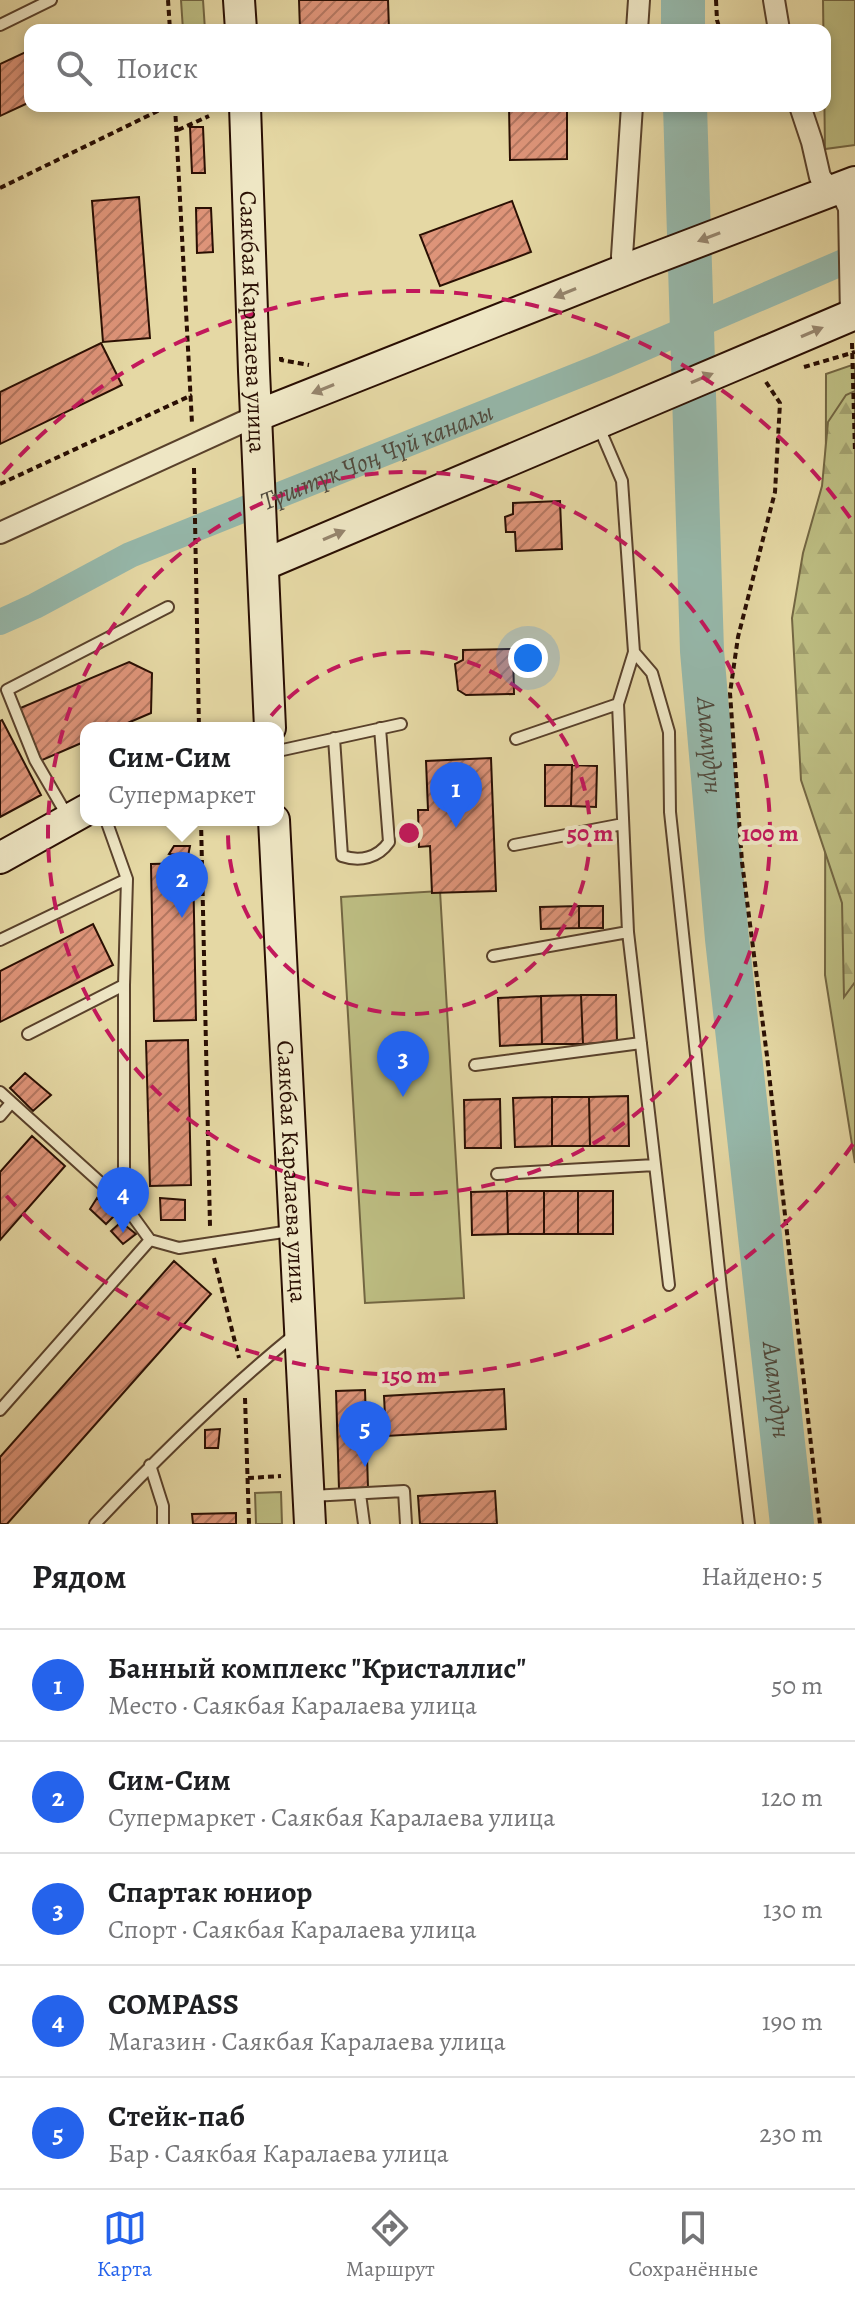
<!DOCTYPE html>
<html lang="ru">
<meta charset="utf-8">
<style>
body{margin:0;font-family:Alegreya,serif;background:#f6f6f6;color:#202124}
.you{position:absolute;left:528px;top:658px;width:28px;height:28px;margin:-20px;border:6px solid #fff;border-radius:50%;background:#1a73e8;box-shadow:0 0 0 12px #1a73e833}
.badge{display:grid;place-items:center;width:52px;height:52px;border-radius:50%;background:#2563eb;color:#fff;font-size:26px;font-weight:700}
.pin{position:absolute;translate:-50% -66px;filter:drop-shadow(0 2px 4px #0008)}
.pin::after{content:'';position:absolute;top:42px;width:28px;height:24px;background:inherit;clip-path:polygon(0 0,100% 0,50% 100%)}
.popup{position:absolute;left:80px;top:722px;width:204px;height:104px;box-sizing:border-box;display:grid;place-content:center;border-radius:16px;background:#fff;filter:drop-shadow(0 2px 6px #0005);font-size:26px;white-space:nowrap;color:#757577}
.popup b{font-size:30px;color:#202124}
.popup::after{content:'';position:absolute;left:50%;top:100%;margin-left:-16px;border:16px solid transparent;border-top-color:#fff}
.list{margin:0;padding:0;list-style:none}
h2{display:flex;justify-content:space-between;align-items:center;height:104px;margin:0;padding:0 32px;font-size:34px}
h2 small{font-size:26px;font-weight:400;color:#757577}
.list li{display:grid;grid-template-columns:52px 1fr auto;gap:24px;align-items:center;box-sizing:border-box;height:112px;padding:0 32px;border-top:2px solid #e0e0e0}
.list b{display:block;font-size:30px;white-space:nowrap}
.list p{margin:0;font-size:26px;white-space:nowrap;color:#757577}
.list em{font-size:26px;font-style:normal;color:#757577}
.icon{flex:none;width:44px;height:44px;fill:none;stroke:currentColor;stroke-width:2;stroke-linecap:round;stroke-linejoin:round}
.map{position:relative;flex:none;width:855px;height:1524px;overflow:hidden}
.search{position:absolute;background:#fff;box-shadow:0 4px 12px #0003;left:24px;right:24px;top:24px;height:88px;display:flex;align-items:center;gap:20px;box-sizing:border-box;padding:0 28px;border-radius:16px;color:#757577;font-size:30px}
.sheet{height:664px;background:#fff}
nav{display:flex;justify-content:space-around;align-items:center;box-sizing:border-box;height:112px;border-top:2px solid #e0e0e0;background:#fff;font-size:22px;color:#757577}
nav a{display:grid;justify-items:center;gap:4px}
nav .on{color:#2563eb}
.map>svg:first-child{display:block}
.green{fill:#bcbc81;stroke:#736642;stroke-width:2}
.forest{fill:url(#forest-firs);stroke:#736642;stroke-width:2}
.lines{fill:none;stroke-linecap:round;stroke-linejoin:round}
.canal{stroke:#96b9ac;stroke-width:26}
.river{stroke:#96b9ac;stroke-width:44}
.building{fill:url(#building-hatch);stroke:#2a0f03;stroke-width:2}
.service-casing{stroke:#59412b;stroke-width:14}
.minor-casing{stroke:#59412b;stroke-width:24}
.secondary-casing{stroke:#2a0f03;stroke-width:34}
.path{stroke:#2a0f03;stroke-width:4;stroke-dasharray:6 4;stroke-linecap:butt}
.service{stroke:#eee6c4;stroke-width:10}
.minor{stroke:#eee6c4;stroke-width:20}
.secondary{stroke:#eee6c4;stroke-width:30}
.oneway{fill:#96856d}
.ring{fill:none;stroke:#c2185b;stroke-width:4;stroke-dasharray:14 10}
.labels{text-anchor:middle;dominant-baseline:central;stroke-width:8;stroke-linejoin:round;paint-order:stroke}
.street-label{font-size:24px;fill:#2a0f03;stroke:#eee6c4}
.water-label{font-size:26px;font-style:italic;fill:#504a3e;stroke:#eee6c4}
.centre{fill:#c2185b;stroke:#eee6c4;stroke-width:4}
.ring-label{font-size:24px;text-anchor:middle;font-weight:bold;fill:#c2185b;stroke:#eee6c4;stroke-width:8;stroke-linejoin:round;paint-order:stroke}
</style>
<div class="map">
<svg width="855" height="1524" viewBox="0 0 855 1524">
<defs>
<pattern id="forest-firs" width="22" height="20" patternUnits="userSpaceOnUse" patternTransform="scale(2)"><rect width="22" height="20" fill="#bcbc81"/><path d="M5 1l3.5 6h-7zM16 11l3.5 6h-7z" fill="#a2a06e"/></pattern>
<pattern id="building-hatch" width="6" height="6" patternUnits="userSpaceOnUse" patternTransform="scale(2)"><rect width="6" height="6" fill="#de9479"/><path d="M-1 1l2-2M0 6l6-6M5 7l2-2" fill="none" stroke="#b47761"/></pattern>
</defs>
<rect width="100%" height="100%" fill="#e5d8a4"/>
<filter id="stains"><feTurbulence type="fractalNoise" baseFrequency=".0025" numOctaves="4"/><feColorMatrix values="0 0 0 0 .2 0 0 0 0 .09 0 0 0 0 .02 0 0 0 .5 -.17"/></filter>
<radialGradient id="worn" r=".72"><stop offset=".6" stop-color="#630" stop-opacity="0"/><stop offset="1" stop-color="#630" stop-opacity=".3"/></radialGradient>
<path class="green" d="M181 0H203L205 30H183Z
M823 0H855V145L825 149Z
M855 364V1163L825 975 826 374Z
M440 891 464 1298 365 1303 341 897Z
M281 1492 282 1524H256L255 1493Z"/>
<path class="forest" d="M855 391V982L844 997 842 903 801 780 792 618 803 553 822 486 828 422 846 395Z"/>
<g class="lines">
<path class="canal" id="s1" d="M0 622 35 606 130 555 604 365 855 257"/>
<g class="river">
<path d="M683 0V30"/>
<path id="s2" d="M685 106 702 651 727 939 792 1524"/>
</g>
</g>
<path class="building" d="M299 0H388L389 30H300Z
M30 50V102L0 116V64Z
M509 106H567V159L510 160Z
M190 127H203L205 173H192Z
M139 197 150 338 103 342 92 201Z
M512 201 531 252 440 286 420 235Z
M196 208H211L213 252 197 253Z
M101 343 122 385 0 444V392Z
M560 501 562 549 516 551 515 532H506L505 517 513 514V503Z
M513 649 514 694 466 695 458 690 455 664 463 660V650Z
M129 662 152 673 151 713 116 728H86V741L40 761 18 709Z
M2 720 41 795 0 817V721Z
M491 758 496 891 432 893 430 846 419 847 418 810H428L426 761Z
M545 765H572L571 806H545Z
M572 765 597 766 596 807 571 806Z
M174 846H190L188 856 169 854Z
M193 863 196 1020 154 1021 151 864Z
M579 906V928L541 929 540 907Z
M579 906H603V928H579Z
M93 924 113 965 0 1022V971Z
M581 995H616L617 1042 583 1044Z
M581 995 583 1044H542L541 996Z
M541 996 542 1044 500 1046 498 998Z
M188 1040 191 1185 150 1186 146 1041Z
M25 1073 51 1095 33 1111 10 1088Z
M628 1096 629 1146H590L589 1097Z
M552 1097V1146L515 1147 513 1098Z
M552 1097H589L590 1146H552Z
M500 1099 501 1148H465L464 1100Z
M32 1136 65 1166 0 1240V1172Z
M507 1191 508 1234 472 1235 471 1192Z
M507 1191H544V1234H508Z
M544 1191H578V1234H544Z
M578 1191H613V1234H578Z
M97 1198 115 1215 106 1224 90 1209Z
M160 1198 185 1200V1220H161Z
M121 1222 136 1234 123 1244 111 1231Z
M174 1261 211 1294 7 1524H0V1457Z
M504 1389 506 1429 386 1436 384 1396Z
M365 1390 368 1488 339 1489 336 1391Z
M220 1429 218 1448H205V1430Z
M495 1491 497 1524H420L418 1496Z
M236 1513V1524H193L192 1514Z"/>
<g class="lines">
<g class="service-casing">
<path id="service" d="M0 25 51 0
M598 425 622 481 634 652 618 704 628 932 669 1285
M634 652 652 673 669 732 670 812 721 1289 749 1524
M334 738 342 856C360 862 378 858 389 842L380 728
M516 739 618 704
M278 751 401 724
M68 817 35 760 7 690 168 607
M106 820 127 879 124 985V1204
M514 845 623 824
M0 940 127 879
M493 956 628 932
M28 1034 124 985
M475 1065 641 1043
M0 1092 124 1204 150 1240 179 1248 290 1231
M0 1116 11 1103
M497 1174 655 1165
M0 1410 150 1240
M150 1465 163 1506V1524
M360 1494 364 1524
M311 1496 404 1491 406 1524
M95 1524C158 1457 223 1393 294 1335"/>
</g>
<g class="minor-casing">
<path id="minor" d="M774 0 779 30
M637 30 639 0
M800 106 812 142 820 177 832 191 844 198 849 208 851 316
M623 270 622 256 632 106
M0 533 256 416"/>
</g>
<g class="secondary-casing">
<g id="secondary">
<path d="M239 0 241 30"/>
<path id="s3" d="M245 106 254 371 270 728"/>
<path d="M256 416 637 265 855 182"/>
<path d="M263 565 855 314"/>
<path id="s4" d="M274 820 310 1524"/>
<path d="M0 858 86 810"/>
</g>
</g>
<path class="path" d="M168 0 170 30
M716 0 717 20 720 30
M175 106 192 423
M178 130 209 116
M0 188 168 106
M852 343 855 452
M281 357V360L309 365
M804 367 855 352
M766 382 780 403 775 492 738 637 730 693 742 862 767 1056 820 1524
M194 468 199 728
M0 484 192 395
M201 820 210 1226
M214 1258 239 1358
M245 1398 249 1524
M248 1478 281 1476"/>
<use href="#service" class="service"/>
<use href="#minor" class="minor"/>
<use href="#secondary" class="secondary"/>
</g>
<defs><path id="oneway-solid" d="M-6-.8H1V-3.2L6.5 0L1 3.2V.8H-6Z" transform="scale(2)"/></defs>
<g class="oneway">
<use href="#oneway-solid" transform="translate(709 237) rotate(159)"/>
<use href="#oneway-solid" transform="translate(565 293) rotate(158)"/>
<use href="#oneway-solid" transform="translate(812 332) rotate(-23)"/>
<use href="#oneway-solid" transform="translate(702 378) rotate(-23)"/>
<use href="#oneway-solid" transform="translate(323 389) rotate(158)"/>
<use href="#oneway-solid" transform="translate(334 535) rotate(-23)"/>
</g>
<g class="ring">
<circle cx="409" cy="833" r="181"/>
<circle cx="409" cy="833" r="361"/>
<path d="M853 1144A542 542 0 0 1 3 1192M3 474A542 542 0 0 1 853 522"/>
</g>
<g class="labels">
<g class="street-label">
<text stroke="none"><textPath href="#s3" startOffset="216">Саякбая Каралаева улица</textPath></text>
<text stroke="none"><textPath href="#s4" startOffset="352">Саякбая Каралаева улица</textPath></text>
</g>
<g class="water-label">
<text stroke="none"><textPath href="#s1" startOffset="412">Түштүк Чоң Чүй каналы</textPath></text>
<text stroke="none"><textPath href="#s2" startOffset="640">Аламүдүн</textPath></text>
<text stroke="none"><textPath href="#s2" startOffset="1288">Аламүдүн</textPath></text>
</g>
</g>
<circle cx="409" cy="833" r="12" class="centre"/>
<g class="ring-label">
<text x="590" y="841">50 m</text>
<text x="770" y="841">100 m</text>
<text x="409" y="1383">150 m</text>
</g>
<rect width="100%" height="100%" filter="url(#stains)"/>
<rect width="100%" height="100%" fill="url(#worn)"/>
</svg>
<div class="you"></div>
<div class="pin badge" style="left:456px;top:828px">1</div>
<div class="pin badge" style="left:182px;top:918px">2</div>
<div class="popup"><b>Сим-Сим</b>Супермаркет</div>
<div class="pin badge" style="left:403px;top:1097px">3</div>
<div class="pin badge" style="left:123px;top:1233px">4</div>
<div class="pin badge" style="left:365px;top:1467px">5</div>
<div class="search"><svg class="icon" aria-label="search" viewBox="0 0 24 24"><circle cx="10" cy="10" r="6"/><path d="M15 15l6 6"/></svg>Поиск</div>
</div>
<section class="sheet">
<h2>Рядом<small>Найдено: 5</small></h2>
<ul class="list">
<li><span class="badge">1</span><div><b>Банный комплекс &quot;Кристаллис&quot;</b><p>Место · Саякбая Каралаева улица</p></div><em>50 m</em></li>
<li><span class="badge">2</span><div><b>Сим-Сим</b><p>Супермаркет · Саякбая Каралаева улица</p></div><em>120 m</em></li>
<li><span class="badge">3</span><div><b>Спартак юниор</b><p>Спорт · Саякбая Каралаева улица</p></div><em>130 m</em></li>
<li><span class="badge">4</span><div><b>COMPASS</b><p>Магазин · Саякбая Каралаева улица</p></div><em>190 m</em></li>
<li><span class="badge">5</span><div><b>Стейк-паб</b><p>Бар · Саякбая Каралаева улица</p></div><em>230 m</em></li>
</ul>
</section>
<nav>
<a class="on"><svg class="icon" aria-label="map" viewBox="0 0 24 24"><path d="M3 6l6-2 6 2 6-2v14l-6 2-6-2-6 2zM9 4v14M15 6v14"/></svg>Карта</a>
<a><svg class="icon" aria-label="directions" viewBox="0 0 24 24"><path d="M12 3l9 9-9 9-9-9zM9 14v-3h6M13 9l2 2-2 2"/></svg>Маршрут</a>
<a><svg class="icon" aria-label="saved" viewBox="0 0 24 24"><path d="M7 4h10v16l-5-4-5 4z"/></svg>Сохранённые</a>
</nav>
